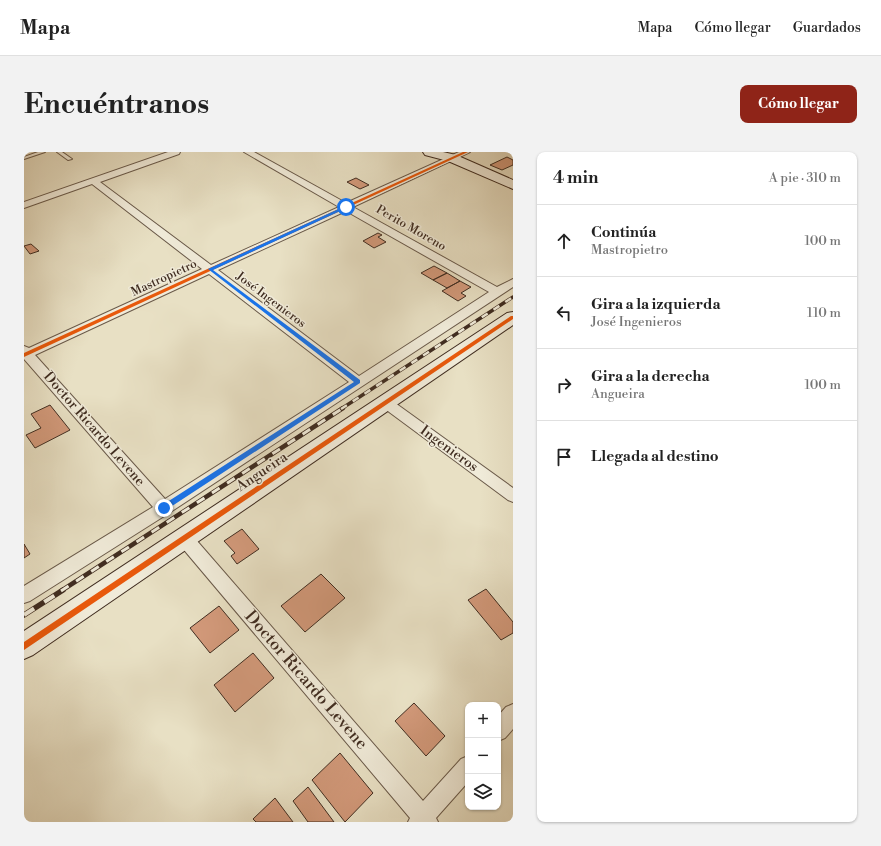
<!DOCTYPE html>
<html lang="es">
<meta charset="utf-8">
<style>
body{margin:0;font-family:"Libre Bodoni",serif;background:#f2f2f2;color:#222}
.controls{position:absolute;right:12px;bottom:12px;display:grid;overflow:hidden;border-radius:8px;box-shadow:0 1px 3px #0004}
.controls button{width:36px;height:36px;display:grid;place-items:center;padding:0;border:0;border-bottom:1px solid #e0e0e0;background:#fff;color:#222;font:20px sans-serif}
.stop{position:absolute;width:12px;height:12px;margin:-9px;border:3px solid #1a73e8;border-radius:50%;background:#fff}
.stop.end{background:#1a73e8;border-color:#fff;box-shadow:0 1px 4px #0008}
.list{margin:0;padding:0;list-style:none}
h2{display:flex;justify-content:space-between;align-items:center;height:52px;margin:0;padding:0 16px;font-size:17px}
h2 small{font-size:13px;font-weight:400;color:#767676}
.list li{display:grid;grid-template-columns:26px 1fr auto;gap:12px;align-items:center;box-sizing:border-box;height:72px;padding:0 16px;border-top:1px solid #e0e0e0}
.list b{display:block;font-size:15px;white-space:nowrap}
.list p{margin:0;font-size:13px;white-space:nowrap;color:#767676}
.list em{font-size:13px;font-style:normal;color:#767676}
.icon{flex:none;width:22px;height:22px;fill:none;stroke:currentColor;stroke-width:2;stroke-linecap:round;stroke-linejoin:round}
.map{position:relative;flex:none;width:489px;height:670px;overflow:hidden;border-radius:8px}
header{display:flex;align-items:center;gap:24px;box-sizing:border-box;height:56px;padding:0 20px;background:#fff;border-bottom:1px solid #e0e0e0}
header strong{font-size:19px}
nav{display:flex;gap:22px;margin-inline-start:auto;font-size:14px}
.intro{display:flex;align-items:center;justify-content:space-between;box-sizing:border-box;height:96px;padding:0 24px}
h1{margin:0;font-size:28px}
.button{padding:10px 18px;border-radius:8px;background:#8f2418;color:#fff;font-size:14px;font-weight:700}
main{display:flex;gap:24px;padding:0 24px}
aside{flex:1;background:#fff;border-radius:8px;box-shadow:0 1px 3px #0004}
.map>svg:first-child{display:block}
.building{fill:#d2997a;stroke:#402d21}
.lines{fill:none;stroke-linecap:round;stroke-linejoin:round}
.lane-casing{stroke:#6a5a4a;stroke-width:2}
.street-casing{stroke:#6a5a4a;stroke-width:2}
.secondary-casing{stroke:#402d21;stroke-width:2}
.lane{fill:#f0ebd9;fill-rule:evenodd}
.street{fill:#f0ebd9;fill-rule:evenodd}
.secondary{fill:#f0ebd9;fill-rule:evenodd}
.rail-far2-casing{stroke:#402d21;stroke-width:3.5}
.rail-far1-casing{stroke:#402d21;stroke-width:4.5}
.rail-casing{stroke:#402d21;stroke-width:5.5}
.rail-far2{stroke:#f0ebd9;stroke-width:2.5;stroke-dasharray:7;stroke-linecap:butt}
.rail-far1{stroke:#f0ebd9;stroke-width:3;stroke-dasharray:9;stroke-linecap:butt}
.rail{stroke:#f0ebd9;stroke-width:4;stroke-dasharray:12;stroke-linecap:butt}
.cycleway-casing{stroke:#f0ebd9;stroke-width:2}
.cycleway{fill:#e8590c;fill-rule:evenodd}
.route{fill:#1a73e8}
.labels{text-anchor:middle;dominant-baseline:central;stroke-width:3;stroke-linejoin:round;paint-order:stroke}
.far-street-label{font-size:12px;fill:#402d21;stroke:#f0ebd9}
.street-label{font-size:14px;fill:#402d21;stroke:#f0ebd9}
.near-street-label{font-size:17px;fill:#402d21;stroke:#f0ebd9}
</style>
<header>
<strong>Mapa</strong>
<nav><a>Mapa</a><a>Cómo llegar</a><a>Guardados</a></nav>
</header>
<div class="intro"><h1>Encuéntranos</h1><a class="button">Cómo llegar</a></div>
<main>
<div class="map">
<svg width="489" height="670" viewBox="0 0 489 670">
<rect width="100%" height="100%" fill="#e8e0c4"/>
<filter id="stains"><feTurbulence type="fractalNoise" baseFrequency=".005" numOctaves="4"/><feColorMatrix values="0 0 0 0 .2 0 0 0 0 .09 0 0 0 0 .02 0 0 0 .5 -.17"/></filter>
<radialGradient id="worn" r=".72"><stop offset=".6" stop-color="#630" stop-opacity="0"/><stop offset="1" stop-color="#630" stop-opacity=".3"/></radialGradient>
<path class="building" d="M483 5 489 8V13L478 18 466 13Z
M332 26 345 33 336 37 323 30Z
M354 81 358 83 354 85 362 90 350 96 339 89Z
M7 92 15 99 6 102 0 94Z
M410 114 423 121 409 128 397 121Z
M423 121 436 129 423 136 409 128Z
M436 129 447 135 437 141 442 144 434 149 418 139Z
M26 253 46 278 11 296 2 283 17 276 7 262Z
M218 377 235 397 213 412 207 404 211 401 200 389Z
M0 392 6 402 0 406Z
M297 422 321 446 281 480 257 454Z
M462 437 489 470V481L477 488 444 448Z
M195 454 215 478 186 501 166 476Z
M229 501 250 526 211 560 190 533Z
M390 551 421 584 402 604 371 569Z
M316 601 349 641 321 670 288 628Z
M284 635 310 670H284L269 649Z
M251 646 269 670H232L229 667Z"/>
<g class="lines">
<g class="lane-casing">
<path id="lane" d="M14 0H21L0 7V5Z
M33 0H38L48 7 44 8Z"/>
</g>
<g class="street-casing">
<path id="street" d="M144 0H156L155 2 76 30 187 113 315 55 220 0H230L322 51 435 0H446L329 55 473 135 489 127V135L145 361 6 449 0 451V434L129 355 0 207V194L5 196 178 117 68 32 0 56V50ZM322 59 465 140 335 224 194 118ZM185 122 325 230 141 347 11 203Z
M362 246 367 248 489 336V350L484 348 357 254 355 251 357 248Z
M161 380 167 382 399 649 437 607 444 604V630L412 666 414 670H384L386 666 155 392 153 387 155 382Z
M489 552V577L481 586 474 589V564L482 555Z"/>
</g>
<g class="secondary-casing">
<path id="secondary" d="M399 0H419L432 3 489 28V37L424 9 401 3Z
M489 160V173L9 503 0 507V479L483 161Z"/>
</g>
<use href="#lane" class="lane"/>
<use href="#street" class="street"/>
<use href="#secondary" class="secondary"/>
<g class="rail-far2-casing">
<path id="rail-far2" d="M317 257 489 145"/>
</g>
<g class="rail-far1-casing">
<path id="rail-far1" d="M37 439 319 256"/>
</g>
<g class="rail-casing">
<path id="rail" d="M0 463 39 438"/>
</g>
<use href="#rail-far2" class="rail-far2"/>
<use href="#rail-far1" class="rail-far1"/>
<use href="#rail" class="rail"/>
<g class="cycleway-casing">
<path id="cycleway" d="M439 0H444L0 205V201Z
M487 164H489V167L0 498V490Z"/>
</g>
<use href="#cycleway" class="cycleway"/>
</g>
<path class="route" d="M321 54 325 55 189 118 336 228V231L142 358H137V354L330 230 184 117Z"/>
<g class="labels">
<g class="far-street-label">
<text transform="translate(387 76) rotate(30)">Perito Moreno</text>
<text transform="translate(140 126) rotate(-25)">Mastropietro</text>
<text transform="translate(247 148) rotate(37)">José Ingenieros</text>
</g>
<g class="street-label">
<text transform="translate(70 277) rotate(49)">Doctor Ricardo Levene</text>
<text transform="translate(425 297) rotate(36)">Ingenieros</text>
<text transform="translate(238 320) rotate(-34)">Angueira</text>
</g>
<g class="near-street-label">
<text transform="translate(282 528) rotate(49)">Doctor Ricardo Levene</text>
</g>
</g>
<rect width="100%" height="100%" filter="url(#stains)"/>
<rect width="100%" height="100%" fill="url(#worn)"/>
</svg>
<div class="controls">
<button>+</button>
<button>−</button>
<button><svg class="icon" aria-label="layers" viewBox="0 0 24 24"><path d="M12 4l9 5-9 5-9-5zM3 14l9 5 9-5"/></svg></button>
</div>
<div class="stop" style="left:322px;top:55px"></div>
<div class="stop end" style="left:140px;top:356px"></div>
</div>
<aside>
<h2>4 min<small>A pie · 310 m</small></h2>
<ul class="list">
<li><svg class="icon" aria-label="ahead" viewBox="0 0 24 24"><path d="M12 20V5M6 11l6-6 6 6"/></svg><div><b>Continúa</b><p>Mastropietro</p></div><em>100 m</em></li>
<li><svg class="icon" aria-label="left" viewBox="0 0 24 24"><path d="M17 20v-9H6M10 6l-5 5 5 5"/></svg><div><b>Gira a la izquierda</b><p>José Ingenieros</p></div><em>110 m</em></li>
<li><svg class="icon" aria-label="right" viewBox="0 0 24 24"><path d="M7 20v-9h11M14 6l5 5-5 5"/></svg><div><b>Gira a la derecha</b><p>Angueira</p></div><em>100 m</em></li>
<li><svg class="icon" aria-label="arrive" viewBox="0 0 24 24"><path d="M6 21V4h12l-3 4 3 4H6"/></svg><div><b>Llegada al destino</b></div></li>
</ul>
</aside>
</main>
